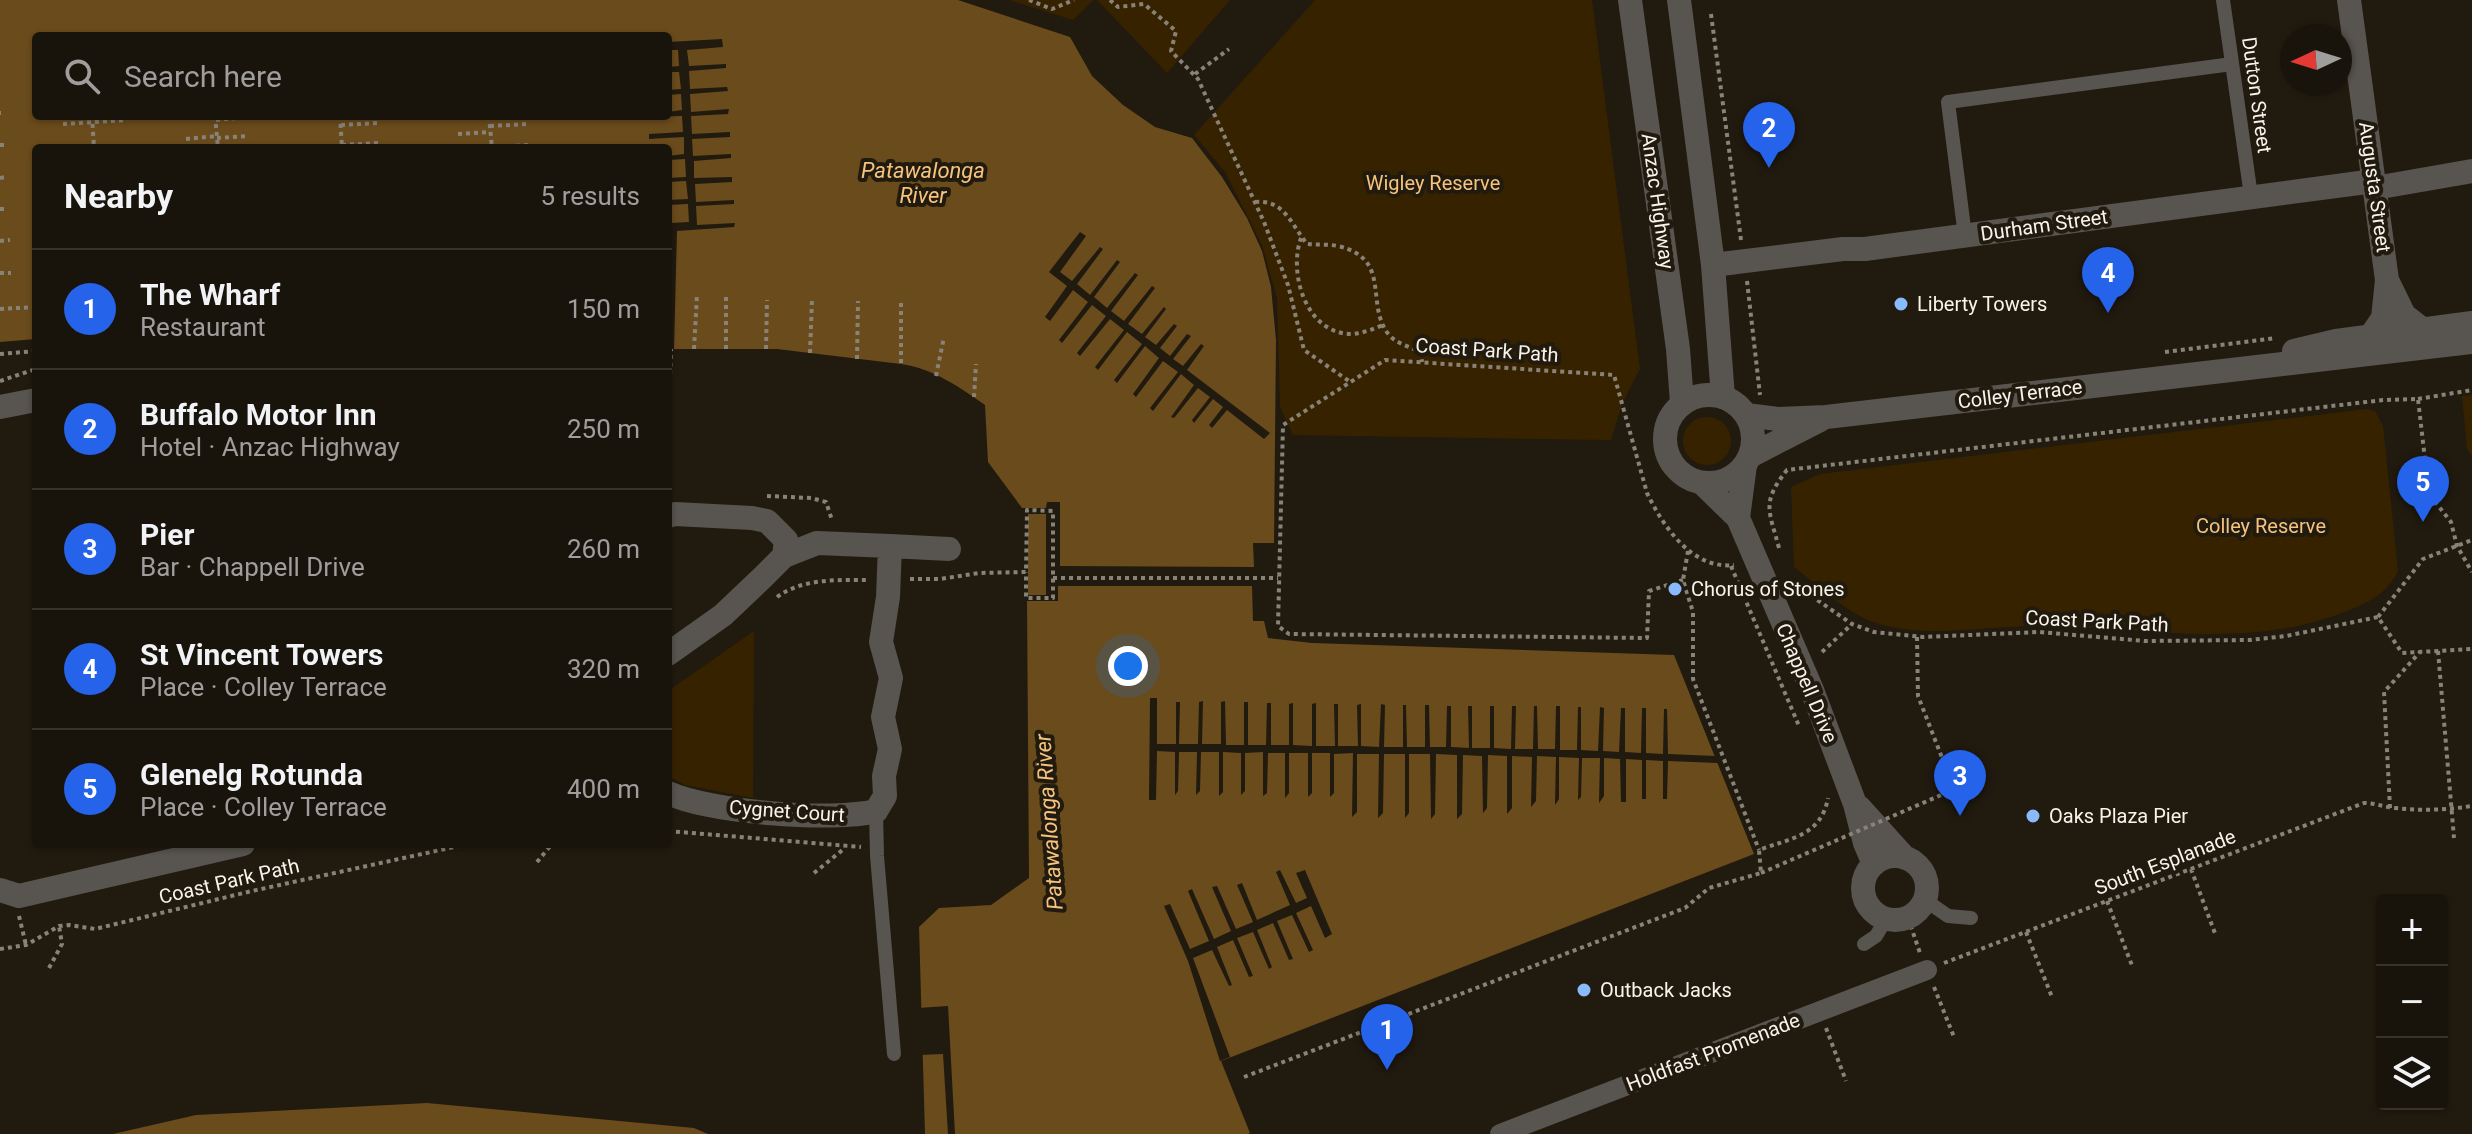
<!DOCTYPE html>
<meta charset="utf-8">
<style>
body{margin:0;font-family:Roboto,sans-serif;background:#221d14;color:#f1f3f6}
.controls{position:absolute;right:24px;bottom:24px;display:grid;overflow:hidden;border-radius:8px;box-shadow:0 2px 6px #0004}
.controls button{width:72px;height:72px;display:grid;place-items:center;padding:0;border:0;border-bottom:2px solid #37332c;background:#19140b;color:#f1f3f6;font:40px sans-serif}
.compass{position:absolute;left:2280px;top:24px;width:72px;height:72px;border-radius:50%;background:#19140b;box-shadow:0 2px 6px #0004;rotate:266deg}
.you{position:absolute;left:1128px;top:666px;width:28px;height:28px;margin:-20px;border:6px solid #fff;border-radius:50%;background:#1a73e8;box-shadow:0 0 0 12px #1a73e833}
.badge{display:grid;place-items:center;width:52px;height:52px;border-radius:50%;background:#2563eb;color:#fff;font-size:26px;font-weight:700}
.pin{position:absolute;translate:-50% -66px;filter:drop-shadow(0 2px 4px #0008)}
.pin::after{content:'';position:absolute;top:42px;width:28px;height:24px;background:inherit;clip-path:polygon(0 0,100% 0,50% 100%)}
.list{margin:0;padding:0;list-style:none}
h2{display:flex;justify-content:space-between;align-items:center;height:104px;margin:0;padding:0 32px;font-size:34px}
h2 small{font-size:26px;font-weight:400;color:#9f9e9d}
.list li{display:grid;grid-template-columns:52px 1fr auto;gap:24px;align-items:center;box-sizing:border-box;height:120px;padding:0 32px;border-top:2px solid #37332c}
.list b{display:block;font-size:30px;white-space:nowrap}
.list p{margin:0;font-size:26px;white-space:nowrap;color:#9f9e9d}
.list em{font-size:26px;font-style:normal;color:#9f9e9d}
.icon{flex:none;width:44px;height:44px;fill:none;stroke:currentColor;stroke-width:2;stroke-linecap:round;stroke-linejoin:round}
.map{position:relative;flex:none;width:2472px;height:1134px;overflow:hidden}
.search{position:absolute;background:#19140b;box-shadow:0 2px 6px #0004;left:32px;top:32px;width:640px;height:88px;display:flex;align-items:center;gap:20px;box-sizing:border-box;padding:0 28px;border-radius:8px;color:#9f9e9d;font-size:30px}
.panel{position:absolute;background:#19140b;box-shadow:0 2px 6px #0004;left:32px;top:144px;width:640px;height:704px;border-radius:8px}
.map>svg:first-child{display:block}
.green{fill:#372200}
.water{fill:#6a4b1c;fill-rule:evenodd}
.pier{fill:#211a0f}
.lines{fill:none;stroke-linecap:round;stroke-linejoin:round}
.path{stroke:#898279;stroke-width:4;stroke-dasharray:4 4;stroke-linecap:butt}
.service{stroke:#58544f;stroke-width:14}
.pedestrian{stroke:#58544f;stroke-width:20}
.minor{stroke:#58544f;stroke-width:24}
.tertiary{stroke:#58544f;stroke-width:24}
.path-bridge{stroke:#898279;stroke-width:4;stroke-dasharray:4 4;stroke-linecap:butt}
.poi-dot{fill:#88bafc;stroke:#211a0f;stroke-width:3}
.labels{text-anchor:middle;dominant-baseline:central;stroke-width:8;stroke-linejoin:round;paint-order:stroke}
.street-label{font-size:20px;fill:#f9f3ec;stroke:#211a0f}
.park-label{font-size:20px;fill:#f5c37d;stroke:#211a0f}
.poi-label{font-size:20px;fill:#f9f3ec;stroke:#211a0f;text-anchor:start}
.water-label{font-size:22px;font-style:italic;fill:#f5c37d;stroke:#211a0f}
</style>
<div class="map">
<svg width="2472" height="1134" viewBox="0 0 2472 1134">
<rect width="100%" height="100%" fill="#211a0f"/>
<path class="green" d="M1009 0H1093L1073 20Z
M1097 0H1230L1167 73Z
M1315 0H1592L1640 369 1622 404 1611 440 1293 435 1280 407 1277 298 1262 245 1225 172 1194 135Z
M2472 395V456L2467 449 2462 396Z
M2367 409 2375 411 2383 426 2398 571C2386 594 2370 602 2347 611 2248 651 2145 627 2042 626 1988 625 1932 639 1879 624 1847 614 1820 587 1794 567L1791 487 1820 474Z
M1683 441a24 24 0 1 1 48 0a24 24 0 1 1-48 0Z
M754 631 753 798 685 785 668 776V691Z"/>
<path class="water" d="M0 0H958L1070 37 1092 76 1123 105 1155 127 1192 138 1222 177 1247 218 1262 251 1271 287 1276 340 1274 543H1253L1254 567 1060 566V502H1047L1046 508H1022L988 462 985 405C961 388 932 368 901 364L777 349H668V148H36V339L0 342ZM36 36H668V116H36Z
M1028 514H1046V595H1028Z
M1058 586H1252L1253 621H1264L1268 638 1312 643 1674 655 1754 854 1221 1061 1250 1133 1248 1134H925L919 927 939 908 991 905 1029 878 1027 601H1058Z
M427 1103 694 1128 708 1134H113L196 1115Z"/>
<path class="pier" d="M722 39 723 47 687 50 689 66 726 64V68L689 71 690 89 727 87 728 91 690 94 691 112 729 109 728 114 691 116 692 134 730 132V137L692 139 693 156 731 154V158L694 161V178L732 177V182L695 184 696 202 734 200V204L696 206 697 225 735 223 734 227 677 231 674 349H669L671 223 689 222 688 204 668 205V200L688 199 686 181 668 182V178L686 177 685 159 668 160V156L684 154V137L649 139V134L683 132 682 116 648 117V116H668V112L682 110 681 94 668 95V90L681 89 679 72H668V67L679 66 678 50H668V42Z
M1080 232 1086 236 1060 272 1072 281 1100 247 1103 249 1077 284 1090 295 1117 260 1120 262 1094 297 1107 308 1135 273 1138 275 1111 311 1124 321 1152 286 1155 288 1128 324 1142 334 1164 307 1166 309 1145 337 1156 345 1174 324 1177 326 1160 348 1170 356 1187 334 1191 336 1173 359 1183 366 1201 344 1204 346 1187 370 1270 433 1264 439 1227 410 1212 428 1209 425 1223 407 1213 399 1194 423 1192 420 1210 397 1198 388 1174 418 1171 417 1194 385 1181 374 1153 411 1150 408 1178 372 1163 361 1136 397 1133 394 1159 358 1145 346 1117 383 1114 380 1142 344 1127 332 1098 370 1095 367 1124 330 1110 319 1080 356 1077 353 1106 316 1092 305 1062 343 1059 340 1088 302 1073 290 1050 321 1045 317 1067 286 1049 272Z
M1150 698H1157V744H1176V702H1180L1179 744H1198L1199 702 1203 701 1202 744H1221V702L1225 701 1226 745H1244V702H1248V745H1266L1267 703H1271V745H1289V704L1293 703V745L1312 746V704L1316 703V746H1335L1334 704H1338V746H1358L1357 705 1361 704V746L1379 747 1381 704 1385 705 1384 747H1403V705H1406L1407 747H1425V705H1429L1430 747H1446L1447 706H1451V747L1469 748 1468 706H1472V748H1490V706H1494V748L1511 749 1512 706H1516L1515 749H1533L1534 706H1537L1538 749H1555L1556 706H1560V750H1577L1578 707H1581V750L1598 751 1600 707 1604 708 1603 751 1619 752 1621 708H1625V752L1641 753 1642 708H1646V753L1663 754 1664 709H1667L1668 754 1715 756 1718 763 1668 761 1667 799H1663V761L1646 760V799H1642V760L1626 759V802H1621L1620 759 1604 758V796L1599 803 1600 758H1582L1581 797 1578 800 1579 758 1559 757V799L1555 805 1556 757 1537 756 1536 801 1531 807 1532 757 1512 756V808L1507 814V756L1488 755 1487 808 1483 813 1482 756 1463 755 1462 814 1457 819V755L1436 754 1435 814 1431 819 1430 754H1409V813L1405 818V754H1384L1383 813 1378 818 1379 754H1357V812L1352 817 1353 753 1334 754V793L1330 797V753H1312V793L1308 797V753H1289V793L1285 798V753H1268L1267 793 1263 796V752L1245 753V791L1241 795V753L1223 752V792L1219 796V752H1201L1200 791 1196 795 1197 752H1179L1178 791 1175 795V752L1157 751 1156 800H1149Z
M1280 870 1296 903 1307 898 1296 873 1305 870 1332 934 1325 938 1311 906 1296 913 1313 950 1309 952 1292 915 1277 921 1293 959 1289 960 1273 923 1257 930 1272 967 1269 969 1253 932 1237 938 1253 976 1249 977 1233 940 1217 947 1232 985 1229 986 1212 950 1193 958 1230 1057 1220 1061 1188 961 1164 906 1170 904 1190 949 1209 941 1188 891 1192 889 1214 939 1231 931 1212 887 1217 886 1236 929 1253 922 1237 885 1242 883 1257 920 1290 905 1276 872Z
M948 1006 955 1134H948L943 1054 919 1055 918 1008Z"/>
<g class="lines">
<path class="path" d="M1029 0 1052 9 1074 0
M1110 0 1118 7 1144 4 1176 31 1171 51 1198 79 1264 222 1288 285 1304 350 1349 381
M1711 14 1741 240
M1195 74 1229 49
M0 113H1
M92 116 94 148
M215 116 218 148
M340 116 342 148
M489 116 492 148
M457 117 470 116
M311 118 340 116
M216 120 248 117
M63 124 125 120
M341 125 377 123
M490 126 528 124
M458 134 490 132
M217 138 249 136
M186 139 217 136
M0 145H4
M342 145 379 143
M492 147 528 145
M0 178 6 177
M1255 202C1284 199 1291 224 1307 244 1317 245 1328 244 1338 246 1393 259 1364 304 1389 335 1398 345 1411 346 1421 353L1422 362
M0 209H8
M1301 238C1288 273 1306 335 1353 334 1363 333 1373 329 1383 325
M0 241 10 240
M0 273H11
M1747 281 1760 395
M901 303V364
M0 309 36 307
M694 349 697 295
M726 349V296
M766 349 767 300
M2165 352 2276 338
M810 353 812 300
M0 354 36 351
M857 359 858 301
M936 376 944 337
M0 381 36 369
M974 397 976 364
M2418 399 2472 390
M668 431 671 349
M767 496 811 498 826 502 832 520
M1779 548C1769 510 1761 503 1787 470L2383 400 2418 399 2429 494 2451 522 2457 546 2472 572
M1688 551 1683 580 1693 612V679L1759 850
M1731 566 1799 726
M1053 578H1278
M910 579H940L979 573 1026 572 1027 510 1053 511V598H1026V572
M1683 580 1649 591 1647 638 1289 634 1278 626 1283 425 1385 360 1614 375 1647 493C1663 526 1692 570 1734 565
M1791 582 1852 624 1874 632 1923 637 2039 632 2145 641 2250 640 2286 636 2378 617 2402 653 2472 649
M777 597C803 578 838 580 869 580
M2378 617 2423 559 2472 540
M1917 637 1918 696 1946 768 1952 771 1962 786
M2438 651 2454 838
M1822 652 1852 624
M2390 808 2384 692 2420 652
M668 831 861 847
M493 844H498
M537 862 552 844
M2191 869 2216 936
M814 873 845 848
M2107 901 2133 968
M19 916 26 945
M1908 918 1920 953
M2026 932 2052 997
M0 949 26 945 59 926 69 925 95 929 252 891 468 844
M1944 963 2364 803C2375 803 2384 807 2395 808 2421 811 2446 810 2472 806
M49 968 62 944 59 926
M1934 987 1954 1037
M1826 1028 1846 1081
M1244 1077 1685 908 1709 888 1761 873 1759 850C1791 838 1821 836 1828 798"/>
<path class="service" d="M2223 0 2251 196
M1965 236 1948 102 2232 64
M876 811 877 856 894 1054
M1925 900 1948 916 1971 918
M1864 944 1876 936 1886 919"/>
<path class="pedestrian" d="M1500 1134 1927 970"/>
<path class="minor" d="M2349 0 2387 280 2383 318 2370 337
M2375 188 2472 171
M1713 265 1843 249H1865L2374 181
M2387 280 2404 315 2422 329
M0 407 36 400
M1702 483 1738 518 1812 690 1855 804 1865 843 1874 864
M668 516 675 514 752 518 767 521 786 540 784 556 762 578 723 615 668 654
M1738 518 1745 465
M890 546 949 549
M668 793C710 812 832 822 876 811L885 796 884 776 890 749 883 717 891 678 881 642 888 597 890 546 817 543 784 556
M1860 808 1905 858
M1863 888a32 32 0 1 1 64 0a32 32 0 1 1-64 0Z
M0 890 19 896 243 844"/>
<path class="tertiary" d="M1630 0 1678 349 1682 403
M1679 0 1713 265 1723 397
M2294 351 2336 341 2472 323
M1665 439a44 44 0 1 1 88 0a44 44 0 1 1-88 0Z
M1746 415 1778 419 1826 417 2472 342
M1750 456 1820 420"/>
<path class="path-bridge" d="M1761 873 1962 786"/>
</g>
<g class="poi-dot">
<circle cx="1901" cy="304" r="8"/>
<circle cx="1675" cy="589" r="8"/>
<circle cx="2033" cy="816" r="8"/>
<circle cx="1584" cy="990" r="8"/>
</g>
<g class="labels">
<g class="street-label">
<text transform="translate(2257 95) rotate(82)">Dutton Street</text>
<text transform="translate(2375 187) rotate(82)">Augusta Street</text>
<text transform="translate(1658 201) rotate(82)">Anzac Highway</text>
<text transform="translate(2044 225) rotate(-8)">Durham Street</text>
<text transform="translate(1487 350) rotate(4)">Coast Park Path</text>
<text transform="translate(2020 394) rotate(-7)">Colley Terrace</text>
<text transform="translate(2097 621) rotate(3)">Coast Park Path</text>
<text transform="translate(1807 683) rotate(67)">Chappell Drive</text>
<text transform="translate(787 811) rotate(4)">Cygnet Court</text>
<text transform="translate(2165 862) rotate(-21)">South Esplanade</text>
<text transform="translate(229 881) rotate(-13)">Coast Park Path</text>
<text transform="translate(1713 1052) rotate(-21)">Holdfast Promenade</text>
</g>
<g class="park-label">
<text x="1433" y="183">Wigley Reserve</text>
<text x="2261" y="526">Colley Reserve</text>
</g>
<g class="poi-label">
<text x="1917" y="304">Liberty Towers</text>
<text x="1691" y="589">Chorus of Stones</text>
<text x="2049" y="816">Oaks Plaza Pier</text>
<text x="1600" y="990">Outback Jacks</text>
</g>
<g class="water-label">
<text x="923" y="170">Patawalonga<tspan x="923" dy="25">River</tspan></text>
<text transform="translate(1049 822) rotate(-94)">Patawalonga River</text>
</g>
</g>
</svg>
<div class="controls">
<button>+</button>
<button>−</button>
<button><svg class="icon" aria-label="layers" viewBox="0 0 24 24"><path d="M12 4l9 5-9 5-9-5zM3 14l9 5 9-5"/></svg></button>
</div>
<svg class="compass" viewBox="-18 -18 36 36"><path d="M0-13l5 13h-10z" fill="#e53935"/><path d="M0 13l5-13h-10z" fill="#9f9e9d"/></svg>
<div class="you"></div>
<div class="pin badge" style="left:1387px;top:1070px">1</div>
<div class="pin badge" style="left:1769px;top:168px">2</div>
<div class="pin badge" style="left:1960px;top:816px">3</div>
<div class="pin badge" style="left:2108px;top:313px">4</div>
<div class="pin badge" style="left:2423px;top:522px">5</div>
<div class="search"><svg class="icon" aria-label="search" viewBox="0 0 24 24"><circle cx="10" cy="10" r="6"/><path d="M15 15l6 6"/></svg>Search here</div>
<section class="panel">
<h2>Nearby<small>5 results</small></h2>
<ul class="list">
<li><span class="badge">1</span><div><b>The Wharf</b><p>Restaurant</p></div><em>150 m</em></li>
<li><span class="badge">2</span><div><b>Buffalo Motor Inn</b><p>Hotel · Anzac Highway</p></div><em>250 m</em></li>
<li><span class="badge">3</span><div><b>Pier</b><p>Bar · Chappell Drive</p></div><em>260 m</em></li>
<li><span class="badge">4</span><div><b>St Vincent Towers</b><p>Place · Colley Terrace</p></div><em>320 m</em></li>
<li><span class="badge">5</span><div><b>Glenelg Rotunda</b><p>Place · Colley Terrace</p></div><em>400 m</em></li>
</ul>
</section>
</div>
